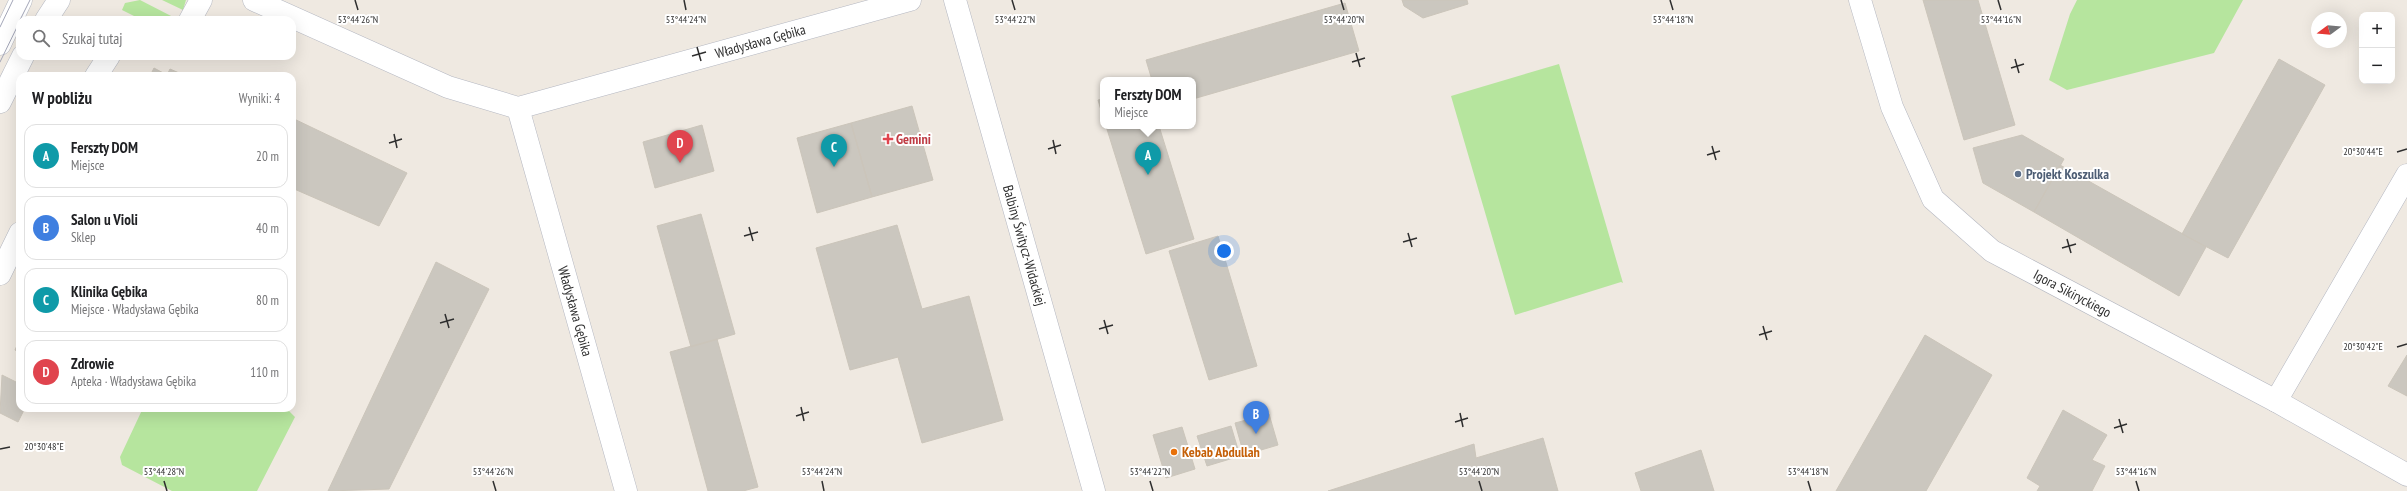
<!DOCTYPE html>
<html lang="pl">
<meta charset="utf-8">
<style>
body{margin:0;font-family:"PT Sans Narrow",sans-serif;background:#f6f6f6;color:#202124}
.controls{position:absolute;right:12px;top:12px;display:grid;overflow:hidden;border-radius:8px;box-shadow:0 4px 16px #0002}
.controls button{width:36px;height:36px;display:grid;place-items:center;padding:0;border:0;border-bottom:1px solid #e0e0e0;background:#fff;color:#202124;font:20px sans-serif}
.compass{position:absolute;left:2311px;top:12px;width:36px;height:36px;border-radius:50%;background:#fff;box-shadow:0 4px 16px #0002;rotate:254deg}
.you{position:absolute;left:1224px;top:251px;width:14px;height:14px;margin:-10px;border:3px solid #fff;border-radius:50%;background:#1a73e8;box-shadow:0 0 0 6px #1a73e833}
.badge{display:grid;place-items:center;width:26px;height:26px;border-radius:50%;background:#ea580c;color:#fff;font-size:13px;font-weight:700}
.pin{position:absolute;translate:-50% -33px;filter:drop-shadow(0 1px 2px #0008)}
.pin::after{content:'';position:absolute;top:21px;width:14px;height:12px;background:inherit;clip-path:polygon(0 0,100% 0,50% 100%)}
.popup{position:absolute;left:1100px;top:77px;width:96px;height:52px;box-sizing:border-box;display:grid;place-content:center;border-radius:8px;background:#fff;filter:drop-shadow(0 1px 3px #0005);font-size:13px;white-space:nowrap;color:#757577}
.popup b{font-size:15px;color:#202124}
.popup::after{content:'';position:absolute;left:50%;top:100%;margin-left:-8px;border:8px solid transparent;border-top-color:#fff}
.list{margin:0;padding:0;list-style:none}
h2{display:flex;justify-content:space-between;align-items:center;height:52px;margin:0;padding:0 16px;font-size:17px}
h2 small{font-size:13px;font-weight:400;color:#757577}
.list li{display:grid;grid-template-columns:26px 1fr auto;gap:12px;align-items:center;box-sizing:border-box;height:64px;margin:0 8px 8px;padding:0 8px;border:1px solid #e0e0e0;border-radius:12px}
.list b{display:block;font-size:15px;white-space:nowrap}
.list p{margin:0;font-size:13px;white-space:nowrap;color:#757577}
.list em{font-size:13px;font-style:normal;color:#757577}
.icon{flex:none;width:22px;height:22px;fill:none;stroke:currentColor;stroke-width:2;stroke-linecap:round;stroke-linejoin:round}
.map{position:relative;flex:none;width:2407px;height:491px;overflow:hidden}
.search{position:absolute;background:#fff;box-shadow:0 4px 16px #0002;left:16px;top:16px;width:280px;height:44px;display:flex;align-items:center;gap:10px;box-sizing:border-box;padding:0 14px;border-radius:12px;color:#757577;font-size:15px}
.panel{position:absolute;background:#fff;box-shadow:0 4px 16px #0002;left:16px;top:72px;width:280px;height:340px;border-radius:12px}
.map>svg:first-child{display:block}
.green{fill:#b6e59e}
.building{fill:#cbc7bf;stroke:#cbc5ba}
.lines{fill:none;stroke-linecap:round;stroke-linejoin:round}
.minor-casing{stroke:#b4b7c1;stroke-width:23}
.minor{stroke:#fff;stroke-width:22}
.tram{stroke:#a3a6b8;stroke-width:1}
.ticks{fill:none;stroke:#2e2e2e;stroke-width:1.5}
.health-dot{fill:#e0444e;stroke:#fff;stroke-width:1.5}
.service-dot{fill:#5c6f8a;stroke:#fff;stroke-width:1.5}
.food-dot{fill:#e8710a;stroke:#fff;stroke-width:1.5}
.labels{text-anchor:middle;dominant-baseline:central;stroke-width:4;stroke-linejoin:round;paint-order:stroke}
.street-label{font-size:14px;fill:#2e2e2e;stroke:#fff}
.health-label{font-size:14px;font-weight:bold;fill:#be3a42;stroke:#fff;text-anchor:start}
.service-label{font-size:14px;font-weight:bold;fill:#4e5e75;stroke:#fff;text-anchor:start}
.food-label{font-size:14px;font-weight:bold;fill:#c56008;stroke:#fff;text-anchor:start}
.ticks-label{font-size:10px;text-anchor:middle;fill:#2e2e2e;stroke:#fff;stroke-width:4;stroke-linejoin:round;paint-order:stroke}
</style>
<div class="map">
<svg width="2407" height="491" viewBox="0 0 2407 491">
<rect width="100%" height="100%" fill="#efe9e1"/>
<path class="green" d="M140 0 175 18 142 20 122 10 125 3Z
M162 0H186L183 10Z
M2077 0H2243L2214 53 2067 90 2049 80 2070 14Z
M1559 64 1623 283 1621 282 1515 315 1451 96Z
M143 408H286L295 417 257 491H172L122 465 120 457Z"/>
<path class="building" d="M1402 0H1467L1468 4 1423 18 1404 6Z
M1923 0H1978L2015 125 1964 140Z
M1345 3 1359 51 1193 99V80H1152L1146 60Z
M2279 59 2325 85 2228 258 2182 234Z
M154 68 167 75 170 69 186 76H150Z
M1103 99V117L1098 100Z
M912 106 933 180 872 197 851 123Z
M292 118 407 173 379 226 292 188Z
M851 123 872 197 817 213 797 138Z
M702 125 714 171 655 188 643 142Z
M1106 126H1159L1194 239 1146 254Z
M2022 135 2064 159 2034 212 1983 183 1973 148Z
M2060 165 2206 247 2179 296 2034 212Z
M701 214 735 334 691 347 657 226Z
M897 225 922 309 969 296 1003 420 922 443 898 357 850 370 816 248Z
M1218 236 1257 366 1209 380 1169 251Z
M436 262 489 289 389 489 328 491Z
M1925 335 1992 375 1926 491H1836Z
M20 339V353L15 350Z
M717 339 758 487 743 491H708L670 352Z
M2407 355V396L2388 386Z
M2 375 20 384V408H25L18 422 0 413Z
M2063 410 2107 435 2092 460 2105 466 2092 491H2037L2040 486 2027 478Z
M1269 414 1278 445 1244 455 1235 423Z
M1231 426 1240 456 1207 466 1197 436Z
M1182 427 1195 469 1166 478 1153 435Z
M1543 438 1558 491H1328L1474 444 1476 458Z
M1701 450 1714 491H1641L1635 473Z"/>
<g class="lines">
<g class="minor-casing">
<g id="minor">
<path id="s1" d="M254 0 448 87 518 108 910 0"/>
<path id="s2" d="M955 0 1094 491"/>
<path id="s3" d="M1860 0 1892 107 1933 199 1992 251 2276 401 2407 475"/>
<path d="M46 20 59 0"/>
<path d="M190 20 201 0"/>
<path d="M0 44 21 0"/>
<path d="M96 76 109 56"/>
<path d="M0 102 23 56"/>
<path id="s4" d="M518 108 626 491"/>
<path d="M0 274 20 233"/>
<path d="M2276 401 2407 175"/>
</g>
</g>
<use href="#minor" class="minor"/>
<path class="tram" d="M20 20 30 0
M0 27 13 0
M0 62 20 21"/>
</g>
<path class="ticks" d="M355 0 358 10M684 0 686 10M1012 0 1015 10M1341 0 1344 10M1670 0 1673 10M1998 0 2001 10M697 47 701 61M1356 53 1360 67M692 56 706 52M2015 59 2019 73M1352 62 1365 58M2011 68 2024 64M394 134 397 148M1053 140 1056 154M389 143 402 139M1712 146 1716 160M1048 149 1061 145M2397 152 2407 149M1707 155 1720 151M749 227 753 241M1408 233 1412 247M744 236 758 232M2067 239 2071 253M1403 242 1417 238M2062 248 2076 244M445 314 449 328M1104 320 1108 334M440 323 454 319M1763 326 1767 340M1099 329 1113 325M1759 335 1772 331M2397 347 2407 344M801 407 804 421M1460 413 1463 427M796 416 809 412M2119 419 2123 433M1455 422 1468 418M2114 428 2127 424M0 449 10 447M164 481 167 491M493 481 496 491M822 481 824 491M1150 481 1153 491M1479 481 1482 491M1808 481 1811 491M2136 481 2139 491"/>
<path class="health-dot" d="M886 133h4v4h4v4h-4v4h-4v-4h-4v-4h4z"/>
<circle class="service-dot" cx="2018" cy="174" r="4"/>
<circle class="food-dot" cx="1174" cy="452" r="4"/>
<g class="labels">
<g class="street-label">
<text stroke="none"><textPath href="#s1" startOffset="537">Władysława Gębika</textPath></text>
<text stroke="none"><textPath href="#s2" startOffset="255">Balbiny Świtycz-Widackiej</textPath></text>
<text stroke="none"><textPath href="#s3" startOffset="382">Igora Sikiryckiego</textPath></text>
<text stroke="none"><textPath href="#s4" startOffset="211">Władysława Gębika</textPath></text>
</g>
<g class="health-label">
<text x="896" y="139">Gemini</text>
</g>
<g class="service-label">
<text x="2026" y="174">Projekt Koszulka</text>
</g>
<g class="food-label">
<text x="1182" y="452">Kebab Abdullah</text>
</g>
</g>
<g class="ticks-label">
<text x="358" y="23">53°44'26"N</text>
<text x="686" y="23">53°44'24"N</text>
<text x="1015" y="23">53°44'22"N</text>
<text x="1344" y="23">53°44'20"N</text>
<text x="1673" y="23">53°44'18"N</text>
<text x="2001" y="23">53°44'16"N</text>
<text x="2363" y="155">20°30'44"E</text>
<text x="2363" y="350">20°30'42"E</text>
<text x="44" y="450">20°30'48"E</text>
<text x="164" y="475">53°44'28"N</text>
<text x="493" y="475">53°44'26"N</text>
<text x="822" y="475">53°44'24"N</text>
<text x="1150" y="475">53°44'22"N</text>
<text x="1479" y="475">53°44'20"N</text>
<text x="1808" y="475">53°44'18"N</text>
<text x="2136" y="475">53°44'16"N</text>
</g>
</svg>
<div class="controls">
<button>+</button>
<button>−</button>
</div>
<svg class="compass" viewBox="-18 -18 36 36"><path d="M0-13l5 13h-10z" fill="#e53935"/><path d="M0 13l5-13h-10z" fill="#757577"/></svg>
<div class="you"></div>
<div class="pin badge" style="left:1148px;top:175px;background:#0f9aa8">A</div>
<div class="popup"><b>Ferszty DOM</b>Miejsce</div>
<div class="pin badge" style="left:1256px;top:434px;background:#3f7fe0">B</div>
<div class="pin badge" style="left:834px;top:167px;background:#0f9aa8">C</div>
<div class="pin badge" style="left:680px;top:163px;background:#e0444e">D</div>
<div class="search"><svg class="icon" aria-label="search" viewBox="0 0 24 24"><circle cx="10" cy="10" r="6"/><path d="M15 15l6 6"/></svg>Szukaj tutaj</div>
<section class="panel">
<h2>W pobliżu<small>Wyniki: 4</small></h2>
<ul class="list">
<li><span class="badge" style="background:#0f9aa8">A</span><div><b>Ferszty DOM</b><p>Miejsce</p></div><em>20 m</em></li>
<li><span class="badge" style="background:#3f7fe0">B</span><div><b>Salon u Violi</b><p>Sklep</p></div><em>40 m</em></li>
<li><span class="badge" style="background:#0f9aa8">C</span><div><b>Klinika Gębika</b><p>Miejsce · Władysława Gębika</p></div><em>80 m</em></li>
<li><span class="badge" style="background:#e0444e">D</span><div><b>Zdrowie</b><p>Apteka · Władysława Gębika</p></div><em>110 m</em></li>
</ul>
</section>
</div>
